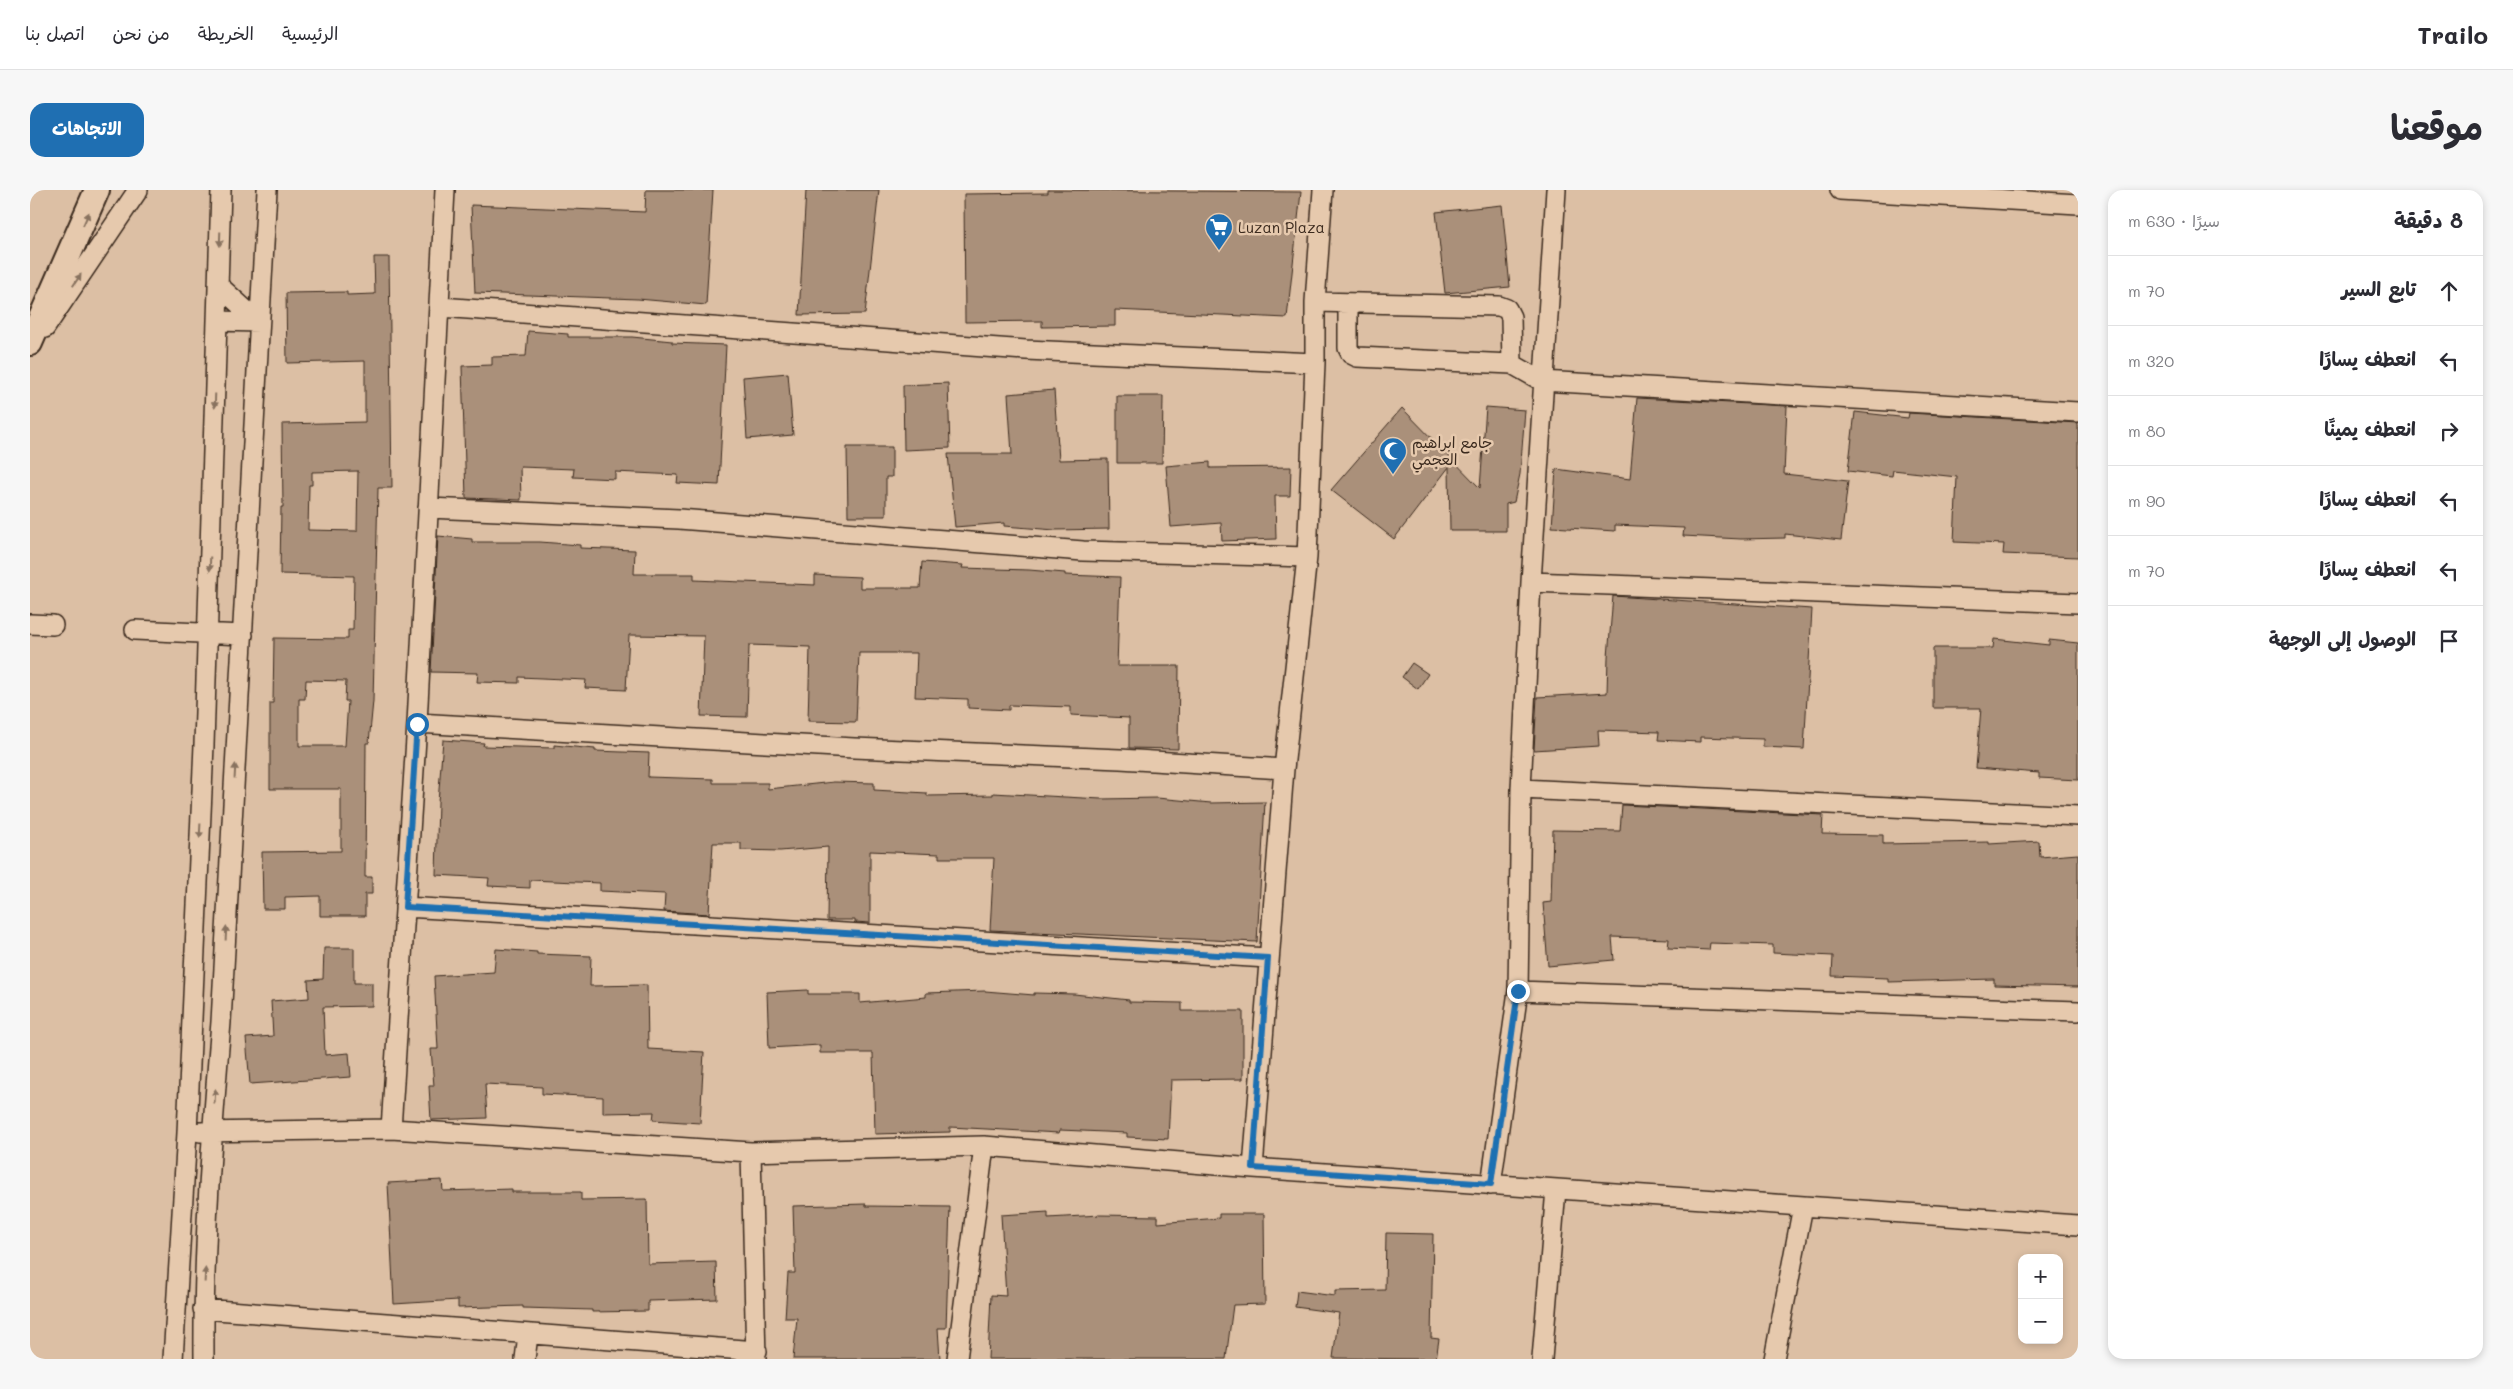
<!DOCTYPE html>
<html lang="ar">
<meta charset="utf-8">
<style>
body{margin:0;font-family:Mali,"Playpen Sans Arabic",sans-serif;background:#f7f7f7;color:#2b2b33;direction:rtl}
.controls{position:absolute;right:15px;bottom:15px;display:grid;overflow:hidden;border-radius:10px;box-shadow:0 2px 8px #0003}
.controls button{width:45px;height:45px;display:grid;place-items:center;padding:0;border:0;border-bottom:1px solid #e1e1e2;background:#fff;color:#2b2b33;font:25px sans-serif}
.stop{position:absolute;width:15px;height:15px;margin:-11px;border:4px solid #1f6fb2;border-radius:50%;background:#fff}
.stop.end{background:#1f6fb2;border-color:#fff;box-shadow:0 1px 5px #0008}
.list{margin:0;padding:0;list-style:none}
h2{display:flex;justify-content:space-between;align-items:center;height:65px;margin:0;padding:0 20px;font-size:21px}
h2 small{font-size:16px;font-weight:400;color:#7c7c81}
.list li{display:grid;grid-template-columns:32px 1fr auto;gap:15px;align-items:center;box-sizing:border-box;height:70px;padding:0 20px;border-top:1px solid #e1e1e2}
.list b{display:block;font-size:19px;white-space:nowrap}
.list em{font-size:16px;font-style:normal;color:#7c7c81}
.icon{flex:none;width:28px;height:28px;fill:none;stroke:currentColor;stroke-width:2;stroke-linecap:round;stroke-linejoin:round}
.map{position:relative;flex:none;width:2048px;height:1169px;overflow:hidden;direction:ltr;border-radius:15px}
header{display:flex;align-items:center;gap:30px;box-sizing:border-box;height:70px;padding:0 25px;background:#fff;border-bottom:1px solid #e1e1e2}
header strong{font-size:24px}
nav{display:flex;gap:28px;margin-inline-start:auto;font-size:18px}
.intro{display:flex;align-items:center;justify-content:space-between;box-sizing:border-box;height:120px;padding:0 30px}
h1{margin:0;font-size:35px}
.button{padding:12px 22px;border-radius:15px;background:#1f6fb2;color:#fff;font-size:18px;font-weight:700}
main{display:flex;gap:30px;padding:0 30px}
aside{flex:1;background:#fff;border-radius:15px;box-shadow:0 2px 8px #0003}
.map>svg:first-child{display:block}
.building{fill:#aa907a;stroke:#3b2a1e;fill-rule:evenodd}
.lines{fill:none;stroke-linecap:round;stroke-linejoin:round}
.minor-casing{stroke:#3b2a1e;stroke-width:22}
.major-casing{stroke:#3b2a1e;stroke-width:28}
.minor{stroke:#e6c9ad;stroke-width:19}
.major{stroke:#e6c9ad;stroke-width:24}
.oneway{fill:#88725e}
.route{stroke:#1f6fb2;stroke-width:6}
.labels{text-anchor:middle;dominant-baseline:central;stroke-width:5;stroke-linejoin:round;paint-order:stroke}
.poi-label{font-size:15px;fill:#3b2a1e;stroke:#e6c9ad;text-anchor:start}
</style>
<header>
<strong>Trailo</strong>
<nav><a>الرئيسية</a><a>الخريطة</a><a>من نحن</a><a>اتصل بنا</a></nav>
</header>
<div class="intro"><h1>موقعنا</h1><a class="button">الاتجاهات</a></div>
<main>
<aside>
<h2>8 دقيقة<small>سيرًا · 630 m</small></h2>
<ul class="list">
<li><svg class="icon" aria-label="ahead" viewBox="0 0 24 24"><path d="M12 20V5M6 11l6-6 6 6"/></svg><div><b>تابع السير</b></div><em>70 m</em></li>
<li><svg class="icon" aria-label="left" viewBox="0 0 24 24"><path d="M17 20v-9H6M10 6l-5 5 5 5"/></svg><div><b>انعطف يسارًا</b></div><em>320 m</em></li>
<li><svg class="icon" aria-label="right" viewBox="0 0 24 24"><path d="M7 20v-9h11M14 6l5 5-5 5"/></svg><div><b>انعطف يمينًا</b></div><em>80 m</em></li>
<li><svg class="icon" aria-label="left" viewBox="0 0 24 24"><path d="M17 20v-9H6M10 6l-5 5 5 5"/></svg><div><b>انعطف يسارًا</b></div><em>90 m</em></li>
<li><svg class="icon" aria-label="left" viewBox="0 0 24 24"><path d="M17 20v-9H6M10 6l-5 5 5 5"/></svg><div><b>انعطف يسارًا</b></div><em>70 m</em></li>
<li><svg class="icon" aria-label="arrive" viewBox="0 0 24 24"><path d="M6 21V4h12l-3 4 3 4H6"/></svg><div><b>الوصول إلى الوجهة</b></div></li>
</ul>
</aside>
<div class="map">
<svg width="2048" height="1169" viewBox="0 0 2048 1169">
<rect width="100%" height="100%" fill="#dcbfa4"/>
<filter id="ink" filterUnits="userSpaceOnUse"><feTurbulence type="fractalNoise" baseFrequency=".02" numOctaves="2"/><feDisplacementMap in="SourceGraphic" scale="10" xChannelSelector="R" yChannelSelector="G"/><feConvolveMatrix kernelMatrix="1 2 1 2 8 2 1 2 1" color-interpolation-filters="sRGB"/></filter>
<g filter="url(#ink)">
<path class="building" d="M616 0H683L676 115 608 109 445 103 441 15 615 22Z
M776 0H849L835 124 769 125Z
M1018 0 1271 2 1257 128 1085 120V136L1012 137V131L935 132 934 4 1018 3Z
M1472 15 1480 97 1415 103 1406 22Z
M344 67H359L362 298H348L343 511 339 553H336L335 687H342V704H335V726H290V706L255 707V719H233L232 662 311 661V599H240V513H243L244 448 318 449V440H323L324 386 250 384 251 317H253L252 234 335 232V171L257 173 256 103 317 102V105L345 104ZM328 281 327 341 278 340 279 295H282V282ZM276 490 316 491 315 511H318L315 556H269V509H275Z
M498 141 538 144V147H602L642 151V153L696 155 689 295 647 293 648 285 585 282V289L543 287 544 279 490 277 491 310 436 308 432 176 462 175V167L496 166Z
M758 183 763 245 717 249 713 187Z
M918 193 920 258 874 260 873 195Z
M1024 200 1029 270 1078 269 1079 339 1025 340 974 336V333L925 337 918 264H982L978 204Z
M1087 206H1133L1132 273H1087Z
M1607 208 1757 216 1754 284 1818 291 1811 350 1755 344V348L1711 349 1653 346 1654 338 1585 335V341L1522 337 1526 279 1600 289Z
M1456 217 1495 220 1490 284 1484 312 1476 314V341H1420L1419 277 1364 349 1301 300 1372 218 1450 298Z
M1825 222 1878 228 1879 223 2048 233V367L1973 364 1974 354 1924 352 1927 287 1863 280 1862 286 1818 281Z
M817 257H862V287H856V326H818Z
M1180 272V278L1261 277 1260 306H1245L1246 349 1192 351 1191 333 1141 337 1136 276Z
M408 346 442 349V352H510L550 355V358L605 360 604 384H664V390L785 395V385L830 387V398H890L892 372 933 375 932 378 999 380 1035 383V385L1090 387 1087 476H1149L1148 559 1099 558V528L1041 525V517L979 515V520L938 518V509L885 507 887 463H829L826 532 778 531 780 457 719 455 717 527 671 526 674 446 599 445 596 500 555 498 556 490 489 487V493L447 492 448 483 401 482Z
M1583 406 1782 419 1774 559 1733 557V549L1670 547V552L1628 550 1629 542 1568 540 1569 556 1504 560 1507 507 1577 503 1578 467Z
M1964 449 2019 455V450L2048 453V590L2009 588V583L1946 578 1951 518H1903V458H1963Z
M1382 473 1398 484 1388 499 1372 487Z
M413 550 454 553 453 556 524 558V555L565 559V561L619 563 618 587 683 589V593H738V599L804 592 844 593V600L897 603V606L963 605V603L1071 609 1127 608 1181 613 1235 612 1227 752 960 740 964 668H909V664L840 661V733L825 732V730H797L798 657 750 661 711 660V653H683L679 724 634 721 635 704 570 701V693L500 690V698L458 696 459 688 406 685 408 612Z
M1592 615 1793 625 1792 644 1853 645V654L1959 652V654L2009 651 2010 667 2048 664V797L1964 795V789L1858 792V788L1802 786 1803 766 1743 763V755L1680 753 1679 760 1638 758 1639 749 1582 747 1584 770 1518 776 1513 713 1521 712 1523 640 1590 641Z
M294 758H324V793H342V816L293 817 295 865 319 863 321 887 220 894 216 848 243 846 241 811 279 808 278 790 293 789Z
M466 759 507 762V764L561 766 560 796 617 795 618 859 674 862 670 933 623 930 624 922 573 923V907L512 904V897L455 894 457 928 401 930 399 896H404L401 859H408L404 786 464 782Z
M778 800V804H830V813L896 807V803L955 801 1004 805V803L1044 804 1099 810V812L1152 813V821H1213V889L1141 890 1138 949 1097 947V943L1030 940 1029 943 920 937V942L845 944 843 863H790V855L739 858 737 802Z
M412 990 413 1001 482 999V1002H551V1010L617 1009 618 1074 686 1072 687 1109 618 1111V1121L562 1122V1120L493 1118V1116L428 1118V1110L364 1114 358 993Z
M836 1014V1016L920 1017 916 1138H908L910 1169H763L767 1128H755L758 1083H765L763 1016Z
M1018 1022V1028L1070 1025 1128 1026V1033L1189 1028V1024H1234L1235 1114 1203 1115 1196 1169H958L961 1105 976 1106 971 1025Z
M1356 1043 1403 1044 1401 1148 1409 1149 1406 1169 1303 1168 1309 1123 1265 1117 1267 1101 1305 1106V1101L1355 1100Z"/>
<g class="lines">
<g class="minor-casing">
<path id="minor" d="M1293 0 1285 112V173L1277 367 1254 579 1223 978 2048 1035
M1810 0 2048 14
M1285 112 1469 116 1477 119 1481 127 1482 174
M1318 113V158L1321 164 1327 167 1482 174 1512 191 2048 222
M410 117 996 160 1285 173
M187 131 229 132 188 95
M15 138 108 0
M398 318 649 329 1053 361 1277 367
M1501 392 2048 413
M0 434 23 435
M105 440 213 445
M387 533 824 558 1090 569 1254 579
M1491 599 2048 626
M375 717 1238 768
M1488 801 2048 821
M361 939 387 533 415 0
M170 942 361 939 721 962 954 956 1223 978
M721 962 726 1169
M1461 995 1488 801 1491 599 1501 392 1526 0
M173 1119 727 1161
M143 1169 157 943 174 555 191 0
M174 1169C173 1057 182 944 191 832L237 0
M495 1169 498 1145
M927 1169 954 956
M1512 1169 1526 999
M1744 1169 1773 1016"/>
</g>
<g class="major-casing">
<path id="major" d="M0 153 67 0"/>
</g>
<use href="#minor" class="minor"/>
<use href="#major" class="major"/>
</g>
<defs><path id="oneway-solid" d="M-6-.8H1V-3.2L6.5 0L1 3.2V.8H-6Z" transform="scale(1.25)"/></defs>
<g class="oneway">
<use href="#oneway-solid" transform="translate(56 29) rotate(-66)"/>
<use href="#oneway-solid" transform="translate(190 49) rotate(92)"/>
<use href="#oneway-solid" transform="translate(47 90) rotate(-56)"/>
<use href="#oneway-solid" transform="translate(185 211) rotate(92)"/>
<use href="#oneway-solid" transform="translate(180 374) rotate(92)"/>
<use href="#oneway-solid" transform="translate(205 581) rotate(-87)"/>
<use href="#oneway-solid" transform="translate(170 641) rotate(93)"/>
<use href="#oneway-solid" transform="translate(196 743) rotate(-87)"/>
<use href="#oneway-solid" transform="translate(185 906) rotate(-86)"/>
<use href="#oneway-solid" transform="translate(175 1085) rotate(-87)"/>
</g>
</g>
<g class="lines" filter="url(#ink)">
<path class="route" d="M387 534 375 717 1238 768 1223 978 1461 994 1488 801"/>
</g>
<defs>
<g id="supermarket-pin" transform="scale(1.4375)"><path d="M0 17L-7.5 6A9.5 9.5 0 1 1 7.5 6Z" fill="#1f6fb2" stroke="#e6c9ad"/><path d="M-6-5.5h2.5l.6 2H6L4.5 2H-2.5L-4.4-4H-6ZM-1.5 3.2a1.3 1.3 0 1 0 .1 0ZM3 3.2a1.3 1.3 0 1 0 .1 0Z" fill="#fff"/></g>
<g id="mosque-pin" transform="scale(1.4375)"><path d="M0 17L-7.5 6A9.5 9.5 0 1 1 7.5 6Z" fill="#1f6fb2" stroke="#e6c9ad"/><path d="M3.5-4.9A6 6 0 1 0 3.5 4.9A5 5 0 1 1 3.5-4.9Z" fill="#fff"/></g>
</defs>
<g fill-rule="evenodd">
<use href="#supermarket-pin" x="1189" y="37"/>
<use href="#mosque-pin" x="1363" y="261"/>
</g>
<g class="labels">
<g class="poi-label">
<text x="1208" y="37">Luzan Plaza</text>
<text x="1382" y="252">جامع ابراهيم<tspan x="1382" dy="17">العجمي</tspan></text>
</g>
</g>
</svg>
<div class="controls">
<button>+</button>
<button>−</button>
</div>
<div class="stop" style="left:387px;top:534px"></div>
<div class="stop end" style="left:1488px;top:801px"></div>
</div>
</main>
